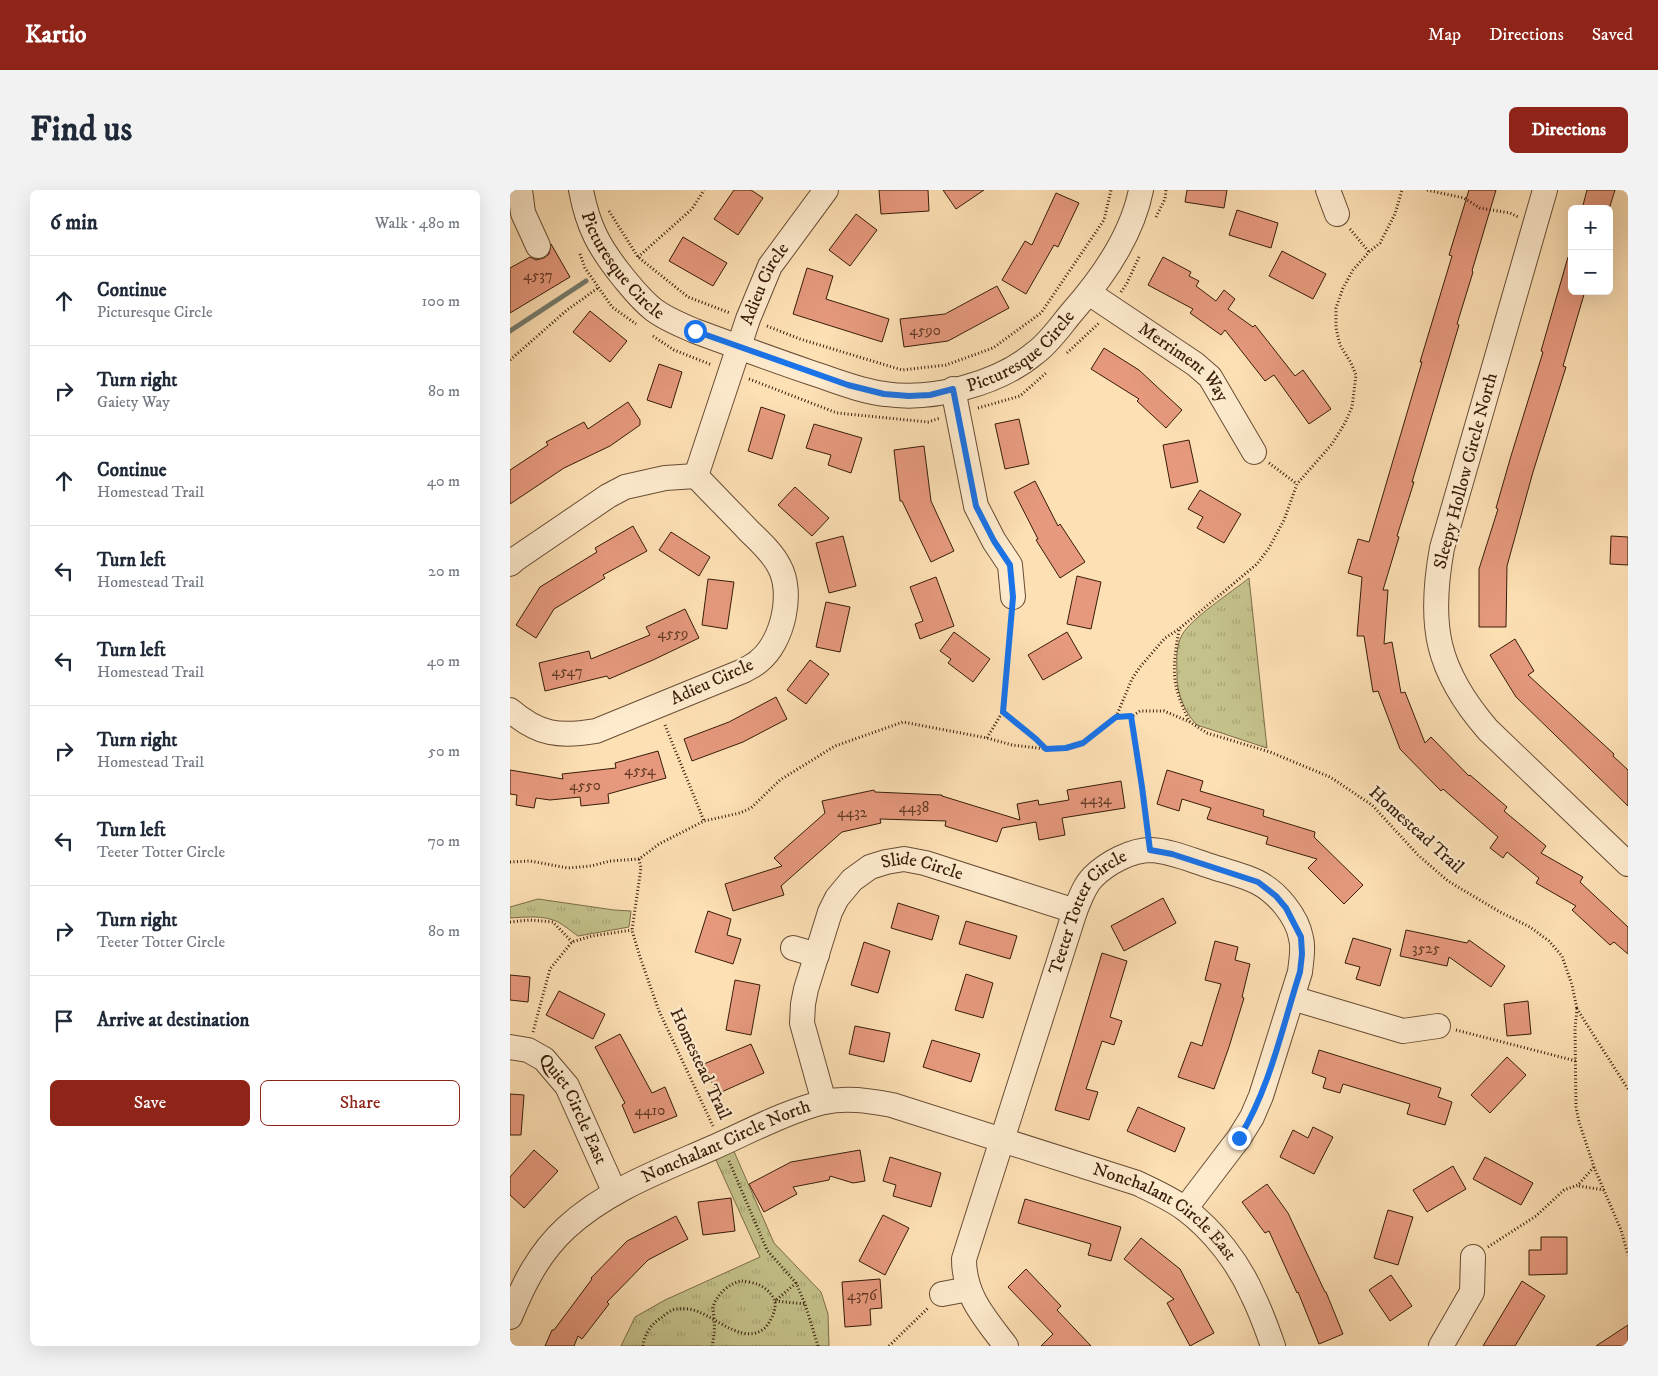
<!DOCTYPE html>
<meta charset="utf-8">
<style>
body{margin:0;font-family:"IM FELL DW Pica",serif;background:#f2f2f3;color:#1f2937}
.controls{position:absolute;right:15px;top:15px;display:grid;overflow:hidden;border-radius:8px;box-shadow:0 5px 20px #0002}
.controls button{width:45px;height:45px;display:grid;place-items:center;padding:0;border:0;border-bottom:1px solid #e0e1e3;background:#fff;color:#1f2937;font:25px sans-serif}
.stop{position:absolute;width:15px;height:15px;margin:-11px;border:4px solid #1a73e8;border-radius:50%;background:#fff}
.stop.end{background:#1a73e8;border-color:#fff;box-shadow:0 1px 5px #0008}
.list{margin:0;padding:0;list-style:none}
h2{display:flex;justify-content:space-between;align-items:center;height:65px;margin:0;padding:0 20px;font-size:21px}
h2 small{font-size:16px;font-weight:400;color:#747a83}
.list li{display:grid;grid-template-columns:32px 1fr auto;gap:15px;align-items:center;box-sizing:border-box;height:90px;padding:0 20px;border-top:1px solid #e0e1e3}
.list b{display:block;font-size:19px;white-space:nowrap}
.list p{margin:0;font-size:16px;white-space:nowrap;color:#747a83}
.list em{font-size:16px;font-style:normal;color:#747a83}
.actions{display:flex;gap:10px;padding:15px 20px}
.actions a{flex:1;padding:11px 0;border:1px solid #8f2418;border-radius:8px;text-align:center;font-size:18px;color:#8f2418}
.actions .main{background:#8f2418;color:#fff}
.icon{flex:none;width:28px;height:28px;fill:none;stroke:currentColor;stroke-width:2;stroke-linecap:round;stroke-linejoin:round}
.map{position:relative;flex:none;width:1118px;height:1156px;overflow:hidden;border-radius:8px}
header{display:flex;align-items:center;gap:30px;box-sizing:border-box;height:70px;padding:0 25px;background:#8f2418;color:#fff}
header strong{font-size:24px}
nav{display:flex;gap:28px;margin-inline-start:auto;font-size:18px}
.intro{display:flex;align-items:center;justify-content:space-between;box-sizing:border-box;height:120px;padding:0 30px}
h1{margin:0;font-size:35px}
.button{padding:12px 22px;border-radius:8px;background:#8f2418;color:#fff;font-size:18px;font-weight:700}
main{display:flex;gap:30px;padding:0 30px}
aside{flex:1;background:#fff;border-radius:8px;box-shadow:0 5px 20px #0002}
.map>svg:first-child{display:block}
.park{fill:url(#park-tufts);stroke:#7e6e4a}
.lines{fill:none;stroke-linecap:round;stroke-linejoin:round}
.stream{stroke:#767c6e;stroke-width:5}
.building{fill:#e6997d;stroke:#381c09}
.minor-casing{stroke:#694d34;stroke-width:26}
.path{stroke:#381c09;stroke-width:3;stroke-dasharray:1 2.5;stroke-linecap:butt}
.minor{stroke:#feebce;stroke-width:24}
.route{stroke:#1a73e8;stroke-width:6}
.labels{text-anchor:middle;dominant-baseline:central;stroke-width:4.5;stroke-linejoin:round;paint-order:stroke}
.number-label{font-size:15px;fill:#643b26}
.street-label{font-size:18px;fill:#381c09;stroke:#feebce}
</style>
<header>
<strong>Kartio</strong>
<nav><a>Map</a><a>Directions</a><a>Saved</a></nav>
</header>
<div class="intro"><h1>Find us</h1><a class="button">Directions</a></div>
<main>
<aside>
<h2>6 min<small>Walk · 480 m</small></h2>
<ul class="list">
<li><svg class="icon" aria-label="ahead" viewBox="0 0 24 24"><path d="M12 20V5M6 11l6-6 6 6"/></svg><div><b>Continue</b><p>Picturesque Circle</p></div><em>100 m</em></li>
<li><svg class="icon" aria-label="right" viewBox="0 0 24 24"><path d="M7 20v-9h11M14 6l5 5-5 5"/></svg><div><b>Turn right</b><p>Gaiety Way</p></div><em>80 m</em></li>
<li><svg class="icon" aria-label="ahead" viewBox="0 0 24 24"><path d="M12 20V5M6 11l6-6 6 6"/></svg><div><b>Continue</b><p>Homestead Trail</p></div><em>40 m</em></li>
<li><svg class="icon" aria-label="left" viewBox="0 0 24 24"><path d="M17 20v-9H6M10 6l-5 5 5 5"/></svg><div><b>Turn left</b><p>Homestead Trail</p></div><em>20 m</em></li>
<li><svg class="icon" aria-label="left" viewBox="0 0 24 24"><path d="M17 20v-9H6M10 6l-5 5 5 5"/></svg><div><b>Turn left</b><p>Homestead Trail</p></div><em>40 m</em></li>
<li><svg class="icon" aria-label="right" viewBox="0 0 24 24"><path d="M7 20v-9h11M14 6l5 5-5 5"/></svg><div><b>Turn right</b><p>Homestead Trail</p></div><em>50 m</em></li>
<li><svg class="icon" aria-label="left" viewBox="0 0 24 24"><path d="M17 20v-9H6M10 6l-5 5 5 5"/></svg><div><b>Turn left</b><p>Teeter Totter Circle</p></div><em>70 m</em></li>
<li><svg class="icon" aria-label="right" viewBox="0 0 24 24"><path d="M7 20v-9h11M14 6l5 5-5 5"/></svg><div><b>Turn right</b><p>Teeter Totter Circle</p></div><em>80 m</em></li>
<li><svg class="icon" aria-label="arrive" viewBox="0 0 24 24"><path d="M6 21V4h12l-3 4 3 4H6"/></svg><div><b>Arrive at destination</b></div></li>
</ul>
<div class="actions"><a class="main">Save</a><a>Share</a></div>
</aside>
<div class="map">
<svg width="1118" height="1156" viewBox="0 0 1118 1156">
<defs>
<pattern id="park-tufts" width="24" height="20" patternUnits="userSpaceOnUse" patternTransform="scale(1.25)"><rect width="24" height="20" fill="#c4c18a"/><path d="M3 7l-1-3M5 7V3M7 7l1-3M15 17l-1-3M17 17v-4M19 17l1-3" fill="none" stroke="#a9a576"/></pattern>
</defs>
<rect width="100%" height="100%" fill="#fde0b4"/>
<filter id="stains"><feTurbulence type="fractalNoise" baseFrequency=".004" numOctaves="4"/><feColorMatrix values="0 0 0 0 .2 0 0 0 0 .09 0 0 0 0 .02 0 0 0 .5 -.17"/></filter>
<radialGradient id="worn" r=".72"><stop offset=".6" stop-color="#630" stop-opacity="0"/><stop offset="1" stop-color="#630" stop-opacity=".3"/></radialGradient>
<path class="park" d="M739 388 757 558 687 535C675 523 667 504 667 487 667 474 665 457 672 445 681 428 722 402 739 388Z
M28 709 104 720 121 721 119 737 68 746C61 741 55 736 48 732 34 725 15 727 0 728V717Z
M219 950 264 1053 311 1102 318 1124 319 1156H111L125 1127 155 1110 250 1067 201 959Z"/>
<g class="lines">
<path class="stream" d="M0 141 76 91"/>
</g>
<path class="building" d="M224 0H241L253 8 228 45 204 29Z
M369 0H418L419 21 371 24Z
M433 0H474L446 19Z
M677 0H717L714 18 675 12Z
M959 0H986L962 81 963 82 947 134 949 135 902 292H904L887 346 889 347 873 400H878L874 454 882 452 891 503 895 502 915 553 921 547 959 586 960 585 997 617 994 621 1036 656 1031 663 1073 687 1070 692 1118 737V764L1104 752 1100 755 1062 720 1066 716 1026 693 1029 688 997 662 993 668 980 658 988 647 933 599 931 601 890 559 868 501 863 502 854 446H847L852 387 838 383 848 349 859 352 912 172H910L942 66 939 65Z
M1077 0H1105L1099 19H1072Z
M546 3 569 13 548 57 544 55 516 104 492 90 515 51 522 55Z
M727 20 768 33 761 58 719 45Z
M346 24 367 40 340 76 319 60Z
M173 47 217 73 203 96 159 71Z
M41 54 60 87 0 123V78L20 67 26 70 34 68 39 64Z
M772 61 816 84 803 109 759 86Z
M653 67 681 82 679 86 689 91 686 96 706 111 714 100 725 109 718 119 743 137 745 135 785 186 793 180 821 219 799 234 764 185 755 191 715 140 711 145 680 123 683 119 638 95Z
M1058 67H1062V101H1075L1053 176 1056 177 1023 282 997 376 996 437H969V379L988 319 986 318 1001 266 1033 162 1031 161Z
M297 78 323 86 316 109 379 129 372 152 283 124Z
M487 96 499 118 438 151 394 157 390 129 435 124Z
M80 121 117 151 100 172 63 142Z
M594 158 629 180 672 220 656 238 627 211 629 209 581 179Z
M149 174 172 182 161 218 137 210Z
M118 212 130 230V235L100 256 54 278 0 314V280L38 255 36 252 74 232 78 239Z
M251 217 275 225 262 269 238 261Z
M509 229 519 274 495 279 485 234Z
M304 234 352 248 341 283 318 275 321 265 296 258Z
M679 250 688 292 661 298 653 255Z
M414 256 421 311 444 361 421 372 392 311H390L384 260Z
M525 291 548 336 550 334 575 372 550 388 526 350 528 349 504 302Z
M285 297 319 328 302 346 268 315Z
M690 300 731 324 714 353 687 338 693 327 678 319Z
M123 336 137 361 93 385 95 388 44 419 26 448 6 435 30 397 87 362 85 358Z
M161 342 200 367 189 386 149 360Z
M333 346 346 396 319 403 306 353Z
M1101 346 1118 347V375L1100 374Z
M567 386 591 392 581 439 557 434Z
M426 387 444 436 410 449 405 434 413 431 400 397Z
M198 389 224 392 217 439 192 435Z
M316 412 340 417 330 462 306 457Z
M175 419 189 448 143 470 99 489 97 486 35 501 29 473 79 461 81 469 140 445 136 437Z
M444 442 480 469 463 492 438 473 441 469 430 461Z
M557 442 572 468 533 490 518 465Z
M1005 449 1024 481 1018 485 1104 564 1103 566 1118 580V616L1006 507 980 465Z
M300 470 319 484 296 514 277 500Z
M266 507 277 529 233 552 182 571 174 549 219 532Z
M148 561 156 588 98 604 99 613 71 616 70 607 40 610 26 608 24 618 6 615 7 605 0 604V580L53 589 52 584 106 578 105 573Z
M657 580 693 591 690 601 754 620 753 626 805 642 804 647 853 695 834 714 798 678 807 669 756 654 758 647 697 629 701 618 672 609 669 621 647 614Z
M611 591 615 618 552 628 555 645 529 650 526 632 492 638 487 652 435 636 436 631 370 629 371 633 332 642 271 696 274 705 223 721 215 694 272 676 264 668 315 623 312 611 364 600 365 602 432 605V606L510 630 507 614 528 610 529 615 559 610 557 600Z
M653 708 666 733 614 761 601 736Z
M388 713 429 726 422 750 381 738Z
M198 721 221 729 217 745 231 749 223 774 185 762Z
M456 731 507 746 500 769 449 754Z
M896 740 957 753 959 750 995 776 981 797 939 767 937 776 890 766Z
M843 748 881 759 870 796 846 789 850 777 835 773Z
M705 751 728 757 725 770 740 774 732 807 734 808 719 857 704 899 668 887 681 852 692 856 711 794 695 790Z
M354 752 380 761 368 803 341 795Z
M592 763 617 771 600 827 612 831 604 855 592 851 576 899 588 902 579 930 545 920Z
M456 784 483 793 473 828 445 820Z
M0 785 20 787 18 812 0 810Z
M225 790 250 795 241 845 216 840Z
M49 801 95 824 83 849 36 825Z
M1018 811 1021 844 997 846 994 814Z
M345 836 380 843 374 872 339 864Z
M110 844 142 903 155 897 167 926 124 943 112 915 115 913 85 857Z
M422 850 470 864 461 892 413 877Z
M241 854 254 883 207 904 194 874Z
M809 860 931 898 928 907 942 912 935 935 897 924 900 914 833 894 830 903 813 898 816 888 802 883Z
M997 867 1016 885 980 923 961 905Z
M0 904 14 905 11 945H0Z
M628 917 675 938 665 962 617 941Z
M803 937 823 947 804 984 770 967 783 940 798 948Z
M24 960 48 981 14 1018 0 1005V987Z
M350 960 355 991 343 993 320 986 319 990 283 997 287 1004 254 1022 239 994 281 972Z
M380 967 431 983 421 1017 383 1006 386 995 373 991Z
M975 967 1023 993 1011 1015 963 989Z
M943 976 956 999 917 1022 903 1000Z
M757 994 778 1023 815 1102H816L833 1144 809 1154 788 1102 787 1103 759 1041 755 1043 732 1012Z
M221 1008 225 1041 193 1045 188 1012Z
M515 1009 611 1037 601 1071 578 1065 581 1054 508 1033Z
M878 1020 903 1027 888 1075 864 1068Z
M373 1025 399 1038 375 1085 349 1071Z
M166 1026 178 1049 138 1070 97 1112 99 1114 72 1149 68 1146 64 1156H35L42 1140H44L82 1089 81 1088 117 1051Z
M1031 1047H1057V1084L1019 1085V1060H1031Z
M631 1048 670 1079 704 1143 680 1156 657 1113 664 1109 614 1069Z
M516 1079 551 1116 547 1120 581 1156H531L543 1144 498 1097Z
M881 1085 902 1116 880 1131 859 1100Z
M370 1089 372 1118 360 1119 361 1135 335 1137 332 1092Z
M1012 1091 1035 1106 1005 1156H973Z
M1118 1135V1156H1086Z"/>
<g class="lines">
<g class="minor-casing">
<g id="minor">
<path d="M10 0 13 23 28 56"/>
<path id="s1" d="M71 0C78 37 89 57 112 86 122 98 131 110 144 120 156 129 171 135 185 141 223 155 261 169 299 182 324 190 349 201 375 204 423 211 488 194 525 163 540 152 551 135 563 121 593 87 622 45 631 0"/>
<path d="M818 0 827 24"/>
<path d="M1035 0 932 358C918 435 926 480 978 540L1118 674"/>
<path id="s2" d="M579 103 685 174 700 187 744 262"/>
<path d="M443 199 466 316 484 351 500 375 503 407"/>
<path id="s3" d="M186 286 238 129 260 76 316 0"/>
<path d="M0 374 7 368 98 306 115 297 155 288 186 286C203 304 221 322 239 341 249 351 262 362 269 376 284 402 273 452 249 471 245 475 238 478 233 481L86 541C49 547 29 545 0 520"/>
<path d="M283 758 307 765"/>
<path d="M782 808 893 841 928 836"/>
<path id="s4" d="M0 857 18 860 34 869 57 896 105 1003"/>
<path id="s5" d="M314 912 292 833 293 814 296 799 320 722 327 708 342 690 360 677 376 672 394 669 415 673 565 721"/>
<path d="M432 1104 459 1099"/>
<path id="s6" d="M0 1127C14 1093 29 1063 56 1038 97 1000 152 980 202 958 238 942 275 922 314 912 337 907 359 911 382 915L627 993C644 1001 660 1008 675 1019 703 1040 729 1073 743 1106 751 1122 757 1139 763 1156"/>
<path id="s7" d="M496 1156C475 1128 454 1106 454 1069L565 721C570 709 574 696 583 687 597 673 621 660 641 660 661 661 681 670 700 676 715 681 733 685 747 692 767 702 787 726 791 748 794 759 791 771 790 782L751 906 742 927 729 948 675 1019"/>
<path d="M931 1156 962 1102 963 1067"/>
</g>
</g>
<path class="path" d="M917 0 954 8 970 18 1000 23 1008 27
M99 21 128 67 178 107 220 123
M646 27 655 9 656 0
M840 39 859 62
M70 64 75 78 102 117 126 134
M128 67 182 19 194 0
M611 102 617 93 629 67
M257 136 290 149 392 180 436 175 483 158 531 123 594 30 601 0
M143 146 164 160 202 175
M557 163 589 133
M0 170 57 120 88 98
M239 189 327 223 418 232 430 228
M468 218 510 206 536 183
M759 273 787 294
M501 427 493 521 526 549 535 558
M669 440C662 480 661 495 680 532
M606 527 622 489 630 477 655 448 669 439 747 374 759 358 774 330 787 294 822 254 835 233 842 217 846 185 841 173 830 155 826 138V118L833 98 843 80 859 62 870 53 885 24 892 0
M621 527 633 597 637 640
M155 535 194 631
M477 548 493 521
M129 669 131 678 122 740 129 764 149 821 203 936
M0 672 20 671 58 678 81 676 100 671 129 669 149 654 194 631 230 623 241 618 270 590 325 556 393 532 477 548 502 555 536 559H556L573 553 606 527H621L630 521H654L680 532 697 543 760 562 820 587 862 615 908 665 938 691 990 722 1020 737 1039 751 1052 766 1062 795 1067 819
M0 732 20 730 43 732 62 752
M946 840 1066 871
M23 842 40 779 62 752 82 746 122 740
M1118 899 1067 819 1065 838 1066 917 1069 932 1084 977 1111 1040 1118 1065
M219 971 257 1060 286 1093 295 1114 308 1156
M1069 996 1094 1000
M978 1057 1026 1026 1054 1000 1068 995 1084 977
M286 1093 265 1111 295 1114
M133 1156C134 1145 141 1134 151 1128 155 1125 161 1119 167 1119 174 1118 183 1119 189 1122 209 1130 236 1156 256 1137 261 1130 266 1121 265 1112 263 1104 255 1097 247 1094 243 1093 236 1091 232 1091 220 1092 205 1106 203 1118 203 1122 204 1126 204 1130 205 1139 204 1147 202 1156
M379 1156 418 1118"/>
<use href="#minor" class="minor"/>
</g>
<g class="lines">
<path class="route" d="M185 141 338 195 374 204 399 206 420 205 443 199 466 316 484 351 500 375 503 407 493 522 526 549 536 559 556 558 573 553 606 527 621 526 632 597 640 660 662 664 748 692 766 706 776 718 791 747 792 764 790 782C772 838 760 898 729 948"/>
</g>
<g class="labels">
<g class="number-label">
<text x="28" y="85">4537</text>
<text x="415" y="140">4590</text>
<text x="163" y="443">4559</text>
<text x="57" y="481">4547</text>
<text x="130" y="580">4554</text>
<text x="75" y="595">4550</text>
<text x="586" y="609">4434</text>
<text x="404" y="617">4438</text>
<text x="342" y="622">4432</text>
<text x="916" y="758">3525</text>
<text x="140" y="920">4410</text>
<text x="352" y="1105">4376</text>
</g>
<g class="street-label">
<text stroke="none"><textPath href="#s1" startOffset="88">Picturesque Circle</textPath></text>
<text stroke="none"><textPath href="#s3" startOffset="204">Adieu Circle</textPath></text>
<text stroke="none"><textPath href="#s1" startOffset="538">Picturesque Circle</textPath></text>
<text stroke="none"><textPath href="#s2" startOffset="118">Merriment Way</textPath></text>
<text transform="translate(956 281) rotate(-75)">Sleepy Hollow Circle North</text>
<text transform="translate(202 492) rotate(-24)">Adieu Circle</text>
<text transform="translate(906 640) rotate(42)">Homestead Trail</text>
<text stroke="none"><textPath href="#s5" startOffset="312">Slide Circle</textPath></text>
<text stroke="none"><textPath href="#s7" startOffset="470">Teeter Totter Circle</textPath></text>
<text transform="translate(190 874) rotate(65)">Homestead Trail</text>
<text stroke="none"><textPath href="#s4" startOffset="95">Quiet Circle East</textPath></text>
<text stroke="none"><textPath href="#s6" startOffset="289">Nonchalant Circle North</textPath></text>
<text stroke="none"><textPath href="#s6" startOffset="759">Nonchalant Circle East</textPath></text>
</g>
</g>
<rect width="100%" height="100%" filter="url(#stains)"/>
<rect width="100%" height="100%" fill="url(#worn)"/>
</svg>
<div class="controls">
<button>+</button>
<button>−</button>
</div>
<div class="stop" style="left:185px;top:141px"></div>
<div class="stop end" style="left:729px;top:948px"></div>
</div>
</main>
